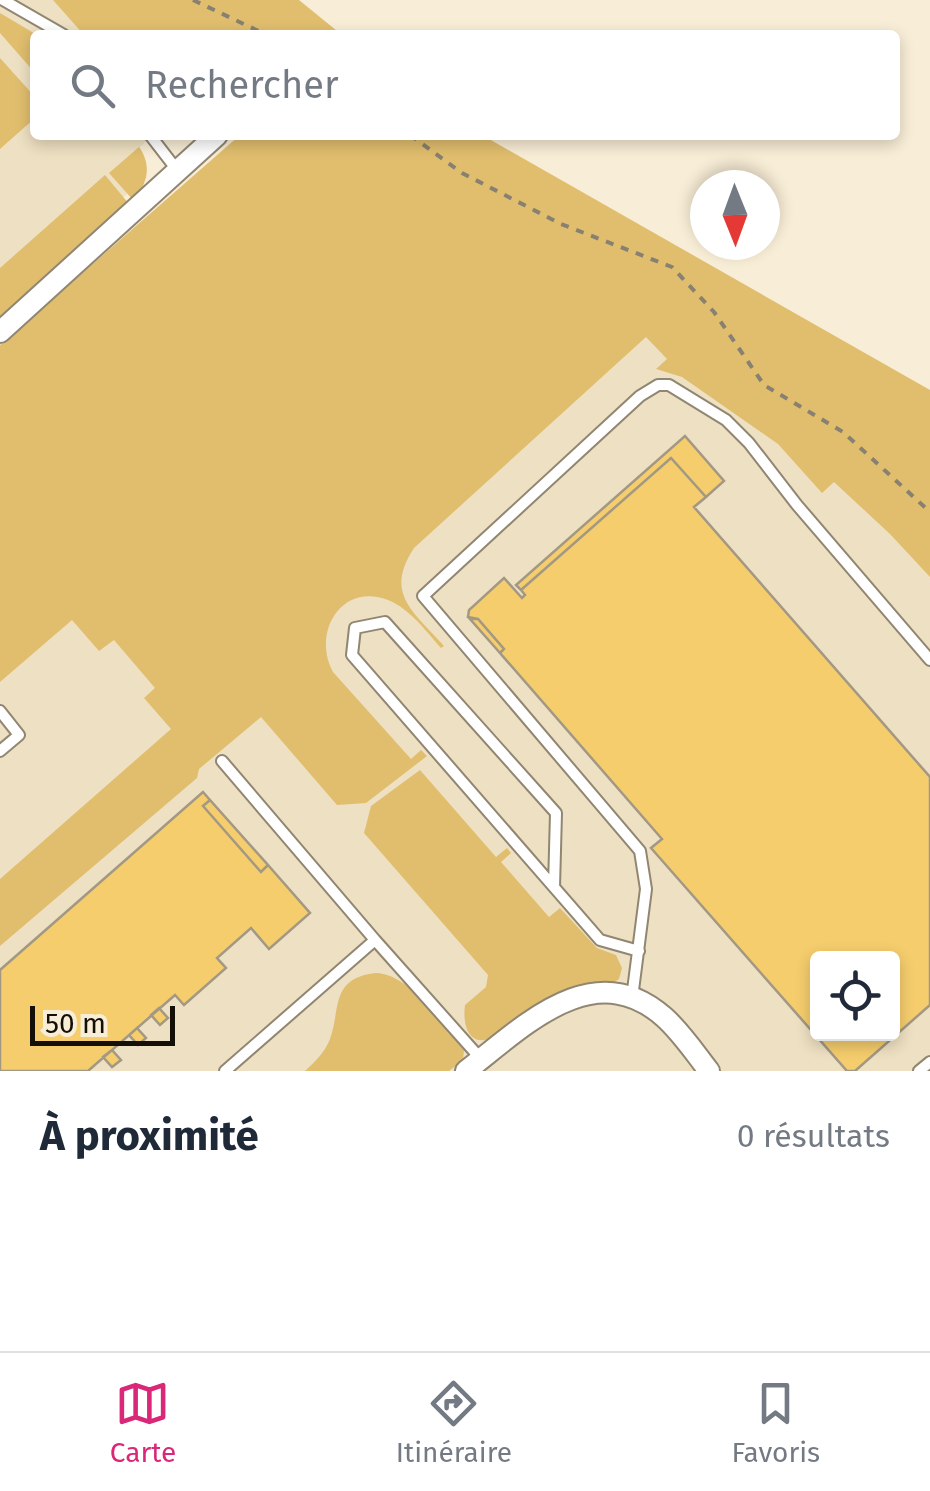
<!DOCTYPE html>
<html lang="fr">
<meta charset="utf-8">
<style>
body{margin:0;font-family:"Fira Sans",sans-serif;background:#f2f2f3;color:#1f2937}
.controls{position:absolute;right:30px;bottom:30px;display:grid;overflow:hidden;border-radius:10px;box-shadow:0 5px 15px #0003}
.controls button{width:90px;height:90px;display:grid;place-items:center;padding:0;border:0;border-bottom:2px solid #e0e1e3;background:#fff;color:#1f2937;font:50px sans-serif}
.compass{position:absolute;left:690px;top:170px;width:90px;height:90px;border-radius:50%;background:#fff;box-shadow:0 5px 15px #0003;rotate:179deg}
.scale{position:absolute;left:30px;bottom:25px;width:145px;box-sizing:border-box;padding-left:10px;border:5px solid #141008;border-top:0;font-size:28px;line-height:35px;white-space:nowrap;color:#141008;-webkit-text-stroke:8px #f8edd6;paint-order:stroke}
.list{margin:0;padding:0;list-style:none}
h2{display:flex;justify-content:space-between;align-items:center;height:130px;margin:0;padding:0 40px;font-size:42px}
h2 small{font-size:32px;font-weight:400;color:#747a83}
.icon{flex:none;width:55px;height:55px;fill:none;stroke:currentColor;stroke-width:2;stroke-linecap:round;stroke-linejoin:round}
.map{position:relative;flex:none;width:930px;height:1071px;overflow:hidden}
.search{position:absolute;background:#fff;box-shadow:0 5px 15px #0003;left:30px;right:30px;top:30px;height:110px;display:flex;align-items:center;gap:25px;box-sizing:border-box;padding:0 35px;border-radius:10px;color:#747a83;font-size:38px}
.sheet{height:280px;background:#fff}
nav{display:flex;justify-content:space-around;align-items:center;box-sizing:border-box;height:140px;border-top:2px solid #e0e1e3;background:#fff;font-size:28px;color:#747a83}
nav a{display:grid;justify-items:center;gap:5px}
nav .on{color:#db2777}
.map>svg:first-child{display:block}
.built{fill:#eee0c2;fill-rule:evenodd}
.green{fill:#e1be6e}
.building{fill:#f5cd6d;stroke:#a29883;stroke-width:2.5;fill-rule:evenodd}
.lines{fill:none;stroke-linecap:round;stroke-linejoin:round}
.service-casing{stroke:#908671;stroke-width:14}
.minor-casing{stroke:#908671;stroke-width:24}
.path{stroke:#888171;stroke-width:4;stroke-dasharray:8 8;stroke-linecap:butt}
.service{stroke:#fff;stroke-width:10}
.minor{stroke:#fff;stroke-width:20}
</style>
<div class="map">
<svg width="930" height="1071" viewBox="0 0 930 1071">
<rect width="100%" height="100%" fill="#f8edd6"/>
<path class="built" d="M0 0H139L200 35H35V135H152L140 147 143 180 0 305Z
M666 308 930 540V1071H0V381ZM818 958H892V1034H818Z"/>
<path class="green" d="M53 0H299L342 35H84Z
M0 13 37 35 35 73 0 33Z
M0 58 35 97V118L0 149Z
M240 135H482L930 390V577L890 534 834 482 822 493 778 444 682 377 656 369 667 359 646 337 414 548C384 594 413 611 444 646L441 648C426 631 410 609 388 600 340 582 312 634 333 672L411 759 421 750 427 756 366 803 337 805 261 717 199 769 197 778 0 946V879L171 729 144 698 155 688 114 640 99 651 72 620 0 682V345Z
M139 147C152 165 148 184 133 200L109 173Z
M105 175 129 204 0 318V268Z
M420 770 496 857 507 848 511 853 501 862 549 917 560 908 597 948 616 955 622 968 619 979 613 983C582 986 557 989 531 1008 518 1017 501 1038 485 1040 465 1043 463 1018 465 1005L486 987 488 975 364 833 371 806Z
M375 973C410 973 442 1025 464 1050L463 1060 449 1071H305C315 1062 325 1052 330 1039 341 1008 330 979 375 973Z"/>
<path class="building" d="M685 436 724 481 706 497 671 458 521 590 516 585Z
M671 458 706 497 694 507 930 777V1005L855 1071H847L651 848 662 839 500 653 504 649 478 619 468 617 469 610 504 578 522 598 525 595 521 590ZM818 958H892V1034H818Z
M470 619H478L504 649 500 653Z
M203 792 210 800 203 806 261 872 268 865 310 913 269 949 251 928 217 958 226 968 184 1005 175 995 88 1071H0V970Z
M210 800 268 865 261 872 203 806Z
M159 1008 168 1018 160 1025 151 1015Z
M137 1028 146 1038 138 1045 129 1035Z
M112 1050 121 1060 112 1067 103 1057Z"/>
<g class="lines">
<g class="service-casing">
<path id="service" d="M3 0 64 35
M150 135 177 170
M0 711 19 735 0 751
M222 761 375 940 225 1071
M554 887 556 813 385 622 355 628 352 655 600 940 639 951
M375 940 481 1059
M632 998 646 889 640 851 423 596 640 396 658 385H669L726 420 749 443 797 505 930 660
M919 1071 930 1062"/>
</g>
<g class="minor-casing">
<path id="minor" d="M0 332 217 135
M466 1071C522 1028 593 954 664 1017 681 1032 695 1053 709 1071"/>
</g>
<path class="path" d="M193 0 267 35
M410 135 462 173 561 224 672 267 714 312 764 385 843 432 930 512"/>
<use href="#service" class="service"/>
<use href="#minor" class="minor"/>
</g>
</svg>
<div class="controls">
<button><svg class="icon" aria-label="locate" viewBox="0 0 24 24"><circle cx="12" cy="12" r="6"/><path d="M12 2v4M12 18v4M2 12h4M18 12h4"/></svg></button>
</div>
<svg class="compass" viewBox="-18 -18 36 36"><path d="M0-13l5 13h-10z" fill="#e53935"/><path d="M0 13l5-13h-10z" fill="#747a83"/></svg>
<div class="scale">50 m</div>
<div class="search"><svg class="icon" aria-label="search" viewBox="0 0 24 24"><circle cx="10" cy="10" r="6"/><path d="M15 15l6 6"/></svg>Rechercher</div>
</div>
<section class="sheet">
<h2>À proximité<small>0 résultats</small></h2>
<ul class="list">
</ul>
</section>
<nav>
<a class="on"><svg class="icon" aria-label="map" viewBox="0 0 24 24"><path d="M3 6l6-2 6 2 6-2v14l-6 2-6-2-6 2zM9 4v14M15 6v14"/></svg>Carte</a>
<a><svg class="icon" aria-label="directions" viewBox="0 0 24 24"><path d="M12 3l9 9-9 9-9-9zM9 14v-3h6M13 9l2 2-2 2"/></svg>Itinéraire</a>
<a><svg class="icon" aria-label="saved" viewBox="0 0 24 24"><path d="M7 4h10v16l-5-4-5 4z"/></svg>Favoris</a>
</nav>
